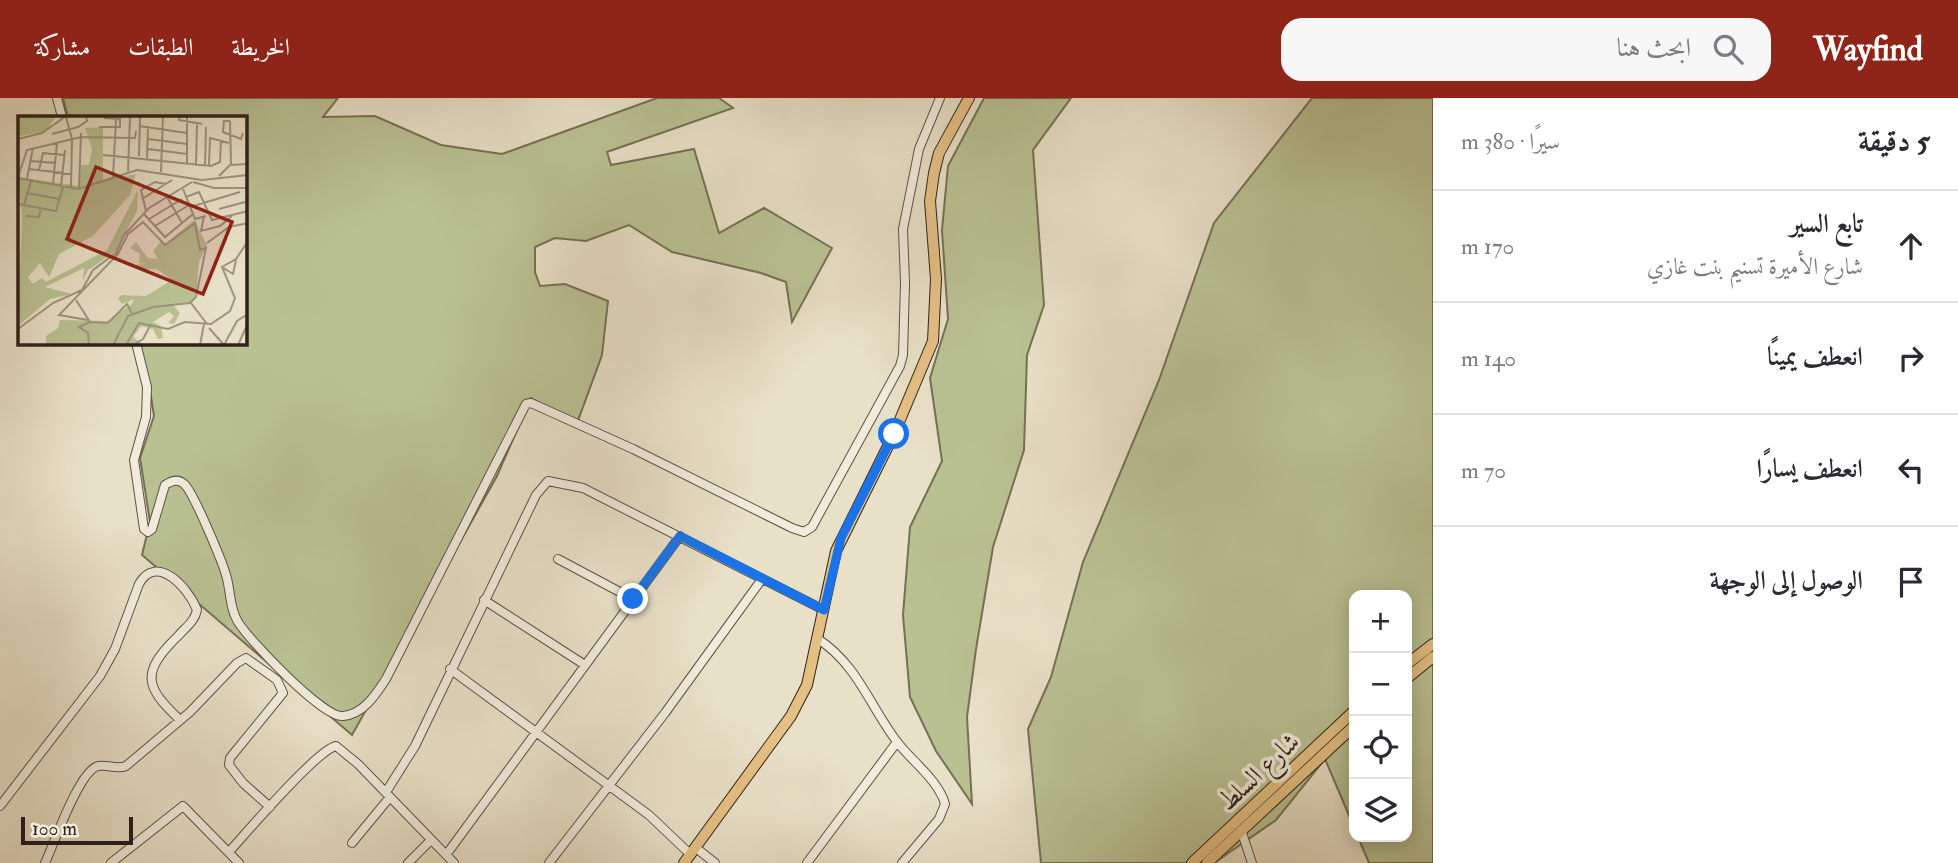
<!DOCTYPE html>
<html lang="ar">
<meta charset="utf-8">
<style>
body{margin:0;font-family:"IM FELL Double Pica",Amiri,serif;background:#f7f7f7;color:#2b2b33;direction:rtl}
.controls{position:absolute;right:21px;bottom:21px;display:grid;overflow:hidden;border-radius:14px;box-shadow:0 4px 18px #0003}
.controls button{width:63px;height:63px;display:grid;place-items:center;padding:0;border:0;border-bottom:2px solid #e1e1e2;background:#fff;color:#2b2b33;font:35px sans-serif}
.scale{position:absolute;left:21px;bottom:18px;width:112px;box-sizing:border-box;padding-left:7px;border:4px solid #2f211a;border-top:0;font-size:19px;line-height:24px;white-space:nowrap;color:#2f211a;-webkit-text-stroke:5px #f0ebdb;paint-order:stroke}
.stop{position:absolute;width:21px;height:21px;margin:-16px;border:5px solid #1a73e8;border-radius:50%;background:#fff}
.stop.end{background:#1a73e8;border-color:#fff;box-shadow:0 2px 7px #0008}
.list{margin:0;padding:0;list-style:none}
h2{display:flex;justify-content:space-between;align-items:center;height:91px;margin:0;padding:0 28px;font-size:30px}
h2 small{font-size:23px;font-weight:400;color:#7c7c81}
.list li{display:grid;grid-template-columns:46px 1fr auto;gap:21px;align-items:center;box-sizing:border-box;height:112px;padding:0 28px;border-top:2px solid #e1e1e2}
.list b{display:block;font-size:26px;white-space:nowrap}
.list p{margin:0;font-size:23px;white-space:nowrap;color:#7c7c81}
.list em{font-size:23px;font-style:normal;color:#7c7c81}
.icon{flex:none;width:38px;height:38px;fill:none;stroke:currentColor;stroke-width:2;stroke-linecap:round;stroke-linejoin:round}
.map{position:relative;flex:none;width:1433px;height:765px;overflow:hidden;direction:ltr}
header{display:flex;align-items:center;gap:42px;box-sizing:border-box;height:98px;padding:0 35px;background:#8f2418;color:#fff}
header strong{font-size:33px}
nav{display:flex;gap:38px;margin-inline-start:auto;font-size:24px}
.search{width:490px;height:63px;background:#f7f7f7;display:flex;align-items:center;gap:18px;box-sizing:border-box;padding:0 24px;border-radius:21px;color:#7c7c81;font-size:26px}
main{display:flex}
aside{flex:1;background:#fff}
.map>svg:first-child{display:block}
.green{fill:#b9c193;stroke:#747156;stroke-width:2}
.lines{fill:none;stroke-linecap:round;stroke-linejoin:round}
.minor-casing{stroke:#5d5145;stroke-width:10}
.major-casing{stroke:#2f211a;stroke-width:12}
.minor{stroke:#f0ebdb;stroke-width:8}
.major{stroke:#e4c084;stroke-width:10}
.route{stroke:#1a73e8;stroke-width:9}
.labels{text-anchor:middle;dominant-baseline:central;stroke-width:7;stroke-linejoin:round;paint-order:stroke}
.street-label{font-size:26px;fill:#2f211a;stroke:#f0ebdb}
.inset-road{fill:none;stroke:#9e9482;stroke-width:2}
.view{fill:#8f2418;fill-opacity:0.15;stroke:#8f2418;stroke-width:3.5}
.inset-edge{fill:none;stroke:#2f211a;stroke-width:3.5}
</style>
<header>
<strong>Wayfind</strong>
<div class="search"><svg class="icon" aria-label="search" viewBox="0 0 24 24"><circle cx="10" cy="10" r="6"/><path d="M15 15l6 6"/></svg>ابحث هنا</div>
<nav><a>الخريطة</a><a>الطبقات</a><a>مشاركة</a></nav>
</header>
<main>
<aside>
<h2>5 دقيقة<small>سيرًا · 380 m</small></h2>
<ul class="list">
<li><svg class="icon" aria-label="ahead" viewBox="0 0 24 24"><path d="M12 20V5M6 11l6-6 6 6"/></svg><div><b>تابع السير</b><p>شارع الأميرة تسنيم بنت غازي</p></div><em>170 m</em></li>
<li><svg class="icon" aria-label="right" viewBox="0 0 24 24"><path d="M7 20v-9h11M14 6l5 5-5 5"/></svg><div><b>انعطف يمينًا</b></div><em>140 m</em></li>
<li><svg class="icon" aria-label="left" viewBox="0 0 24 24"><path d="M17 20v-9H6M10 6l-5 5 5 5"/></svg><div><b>انعطف يسارًا</b></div><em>70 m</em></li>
<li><svg class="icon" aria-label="arrive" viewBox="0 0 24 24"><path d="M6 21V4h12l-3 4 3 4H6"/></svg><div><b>الوصول إلى الوجهة</b></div></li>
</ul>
</aside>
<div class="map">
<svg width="1433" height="765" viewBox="0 0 1433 765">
<rect width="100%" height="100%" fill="#e8e0c7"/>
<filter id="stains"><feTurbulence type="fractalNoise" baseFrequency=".00286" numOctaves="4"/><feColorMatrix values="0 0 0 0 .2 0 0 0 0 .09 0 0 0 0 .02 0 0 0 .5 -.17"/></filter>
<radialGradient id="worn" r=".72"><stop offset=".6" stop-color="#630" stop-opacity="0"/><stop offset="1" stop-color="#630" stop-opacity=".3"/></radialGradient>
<path class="green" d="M63 0H338L323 19 375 18 441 47 502 56 657 0H719L733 10 607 54 611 67 694 51 719 135 764 110 832 150 792 224 786 184 761 175 672 154 629 127 586 143 555 140 535 149V174L540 188 565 186 608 203 602 257 576 328 531 300 497 378 352 637 142 457 150 424 140 360 154 318 148 279 137 245H245V19H68Z
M984 0H1071L1033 52 1044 207 1027 257 1024 352 993 449 976 551 967 619 972 706 936 653 910 599 903 517 910 429 942 363 930 280 948 221 942 132 948 68Z
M1312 0H1433V765H1369L1358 739H1407V497H1354V729L1325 661 1276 722 1214 765H1041L1028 631 1051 579 1083 464 1159 282 1214 125Z"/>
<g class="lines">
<g class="minor-casing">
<path id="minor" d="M57 0 62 19
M136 245 147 289 146 319 134 362 144 431 148 434 152 431 165 387C171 383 178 380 184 386 193 393 222 463 226 477 231 493 229 509 238 524 249 542 324 621 343 618 364 616 376 596 386 581L526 306 531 305 633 351 792 430 804 434 812 429 900 268 903 257 905 185 903 131 919 51 940 0
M558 461 633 501
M484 502 585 567
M818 541C858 567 870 609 898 645 912 663 933 678 943 700L945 706 939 721 902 765
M450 571 649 717 691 757
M386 694 415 648 536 397 548 383 583 390 824 512
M0 708 100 578 115 551 139 486C157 454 189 491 197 512 195 523 185 530 178 538 140 575 145 589 180 622
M1241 732 1252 765
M352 745 390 699
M696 750 715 765
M229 754C246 735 317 652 336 648L358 666 454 765
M446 757 680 438
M45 765C54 746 79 673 98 668 108 666 116 672 126 668L190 614 237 565 246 560 277 582 283 595 230 660 229 667 243 685 270 709
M111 765 183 708 239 765
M408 765 431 742
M549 765 665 615 762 481
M807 765 897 644"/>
</g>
<g class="major-casing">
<path id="major" d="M1407 566 1433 546
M1407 580 1433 559
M684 765 791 618 807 587 836 453 894 336 933 243 936 181 930 103 934 75 939 55 969 0
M1192 765 1354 613
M1207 765 1354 628"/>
</g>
<use href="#minor" class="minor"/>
<use href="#major" class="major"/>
</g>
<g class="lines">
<path class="route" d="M633 501 680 438 824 512 841 440 894 336"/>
</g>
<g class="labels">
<g class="street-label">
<text transform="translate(1259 674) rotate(-43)">شارع السلط</text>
</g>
</g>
<g transform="translate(18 18)">
<rect width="229" height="229" fill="#e8e0c7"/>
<path d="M0 0H38L28 15 2 20ZM85 11V64L118 58 112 79 75 120 41 138 31 161 22 147 10 161 15 168 24 162 28 166 89 134 120 74 119 95 98 135 70 154 65 165 66 152 27 171 54 178 32 183 0 210 4 101 0 61 61 70 63 49H71L74 33 67 12ZM176 104 189 129 181 146 178 178 173 187 155 189 162 197 156 208 150 207 156 200 151 196 135 206 143 210 145 222 140 223 135 213 123 210 115 221 126 229H28V220L40 212 42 204 89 205 114 188 116 183 104 188 100 182 104 179 128 180 154 164 139 153H118L116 149 129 148 121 147 122 138 112 132 118 126 130 142 140 143 135 135 143 125 146 129Z" fill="#b9c193"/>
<path class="inset-road" d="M161 0V4L184 8M169 0V49M48 1 54 23 53 71M212 5 213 49M212 5H206L205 16 223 23 225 17M121 10 169 17M81 11H102V3L86 2M34 18 60 11 69 5 68 0M0 23 24 17 48 0M130 23 169 28M130 33 169 38M85 39 193 50 202 46 203 24M121 40 122 0M129 42 130 10M13 45 38 47M191 49 192 22 211 27M178 50 179 9M187 50 188 11M11 53 54 58M21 54 25 37 46 39M110 55 112 0M143 56 145 0M201 60 212 49 230 48M0 61 9 34 63 21 117 22 118 15M95 61 98 3M0 62 60 73 119 54 184 64 230 59M9 63 15 32M175 66 196 72H230M35 68 39 27M43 70 47 34M61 72 63 17M165 73 177 103 188 100M8 77 42 83M149 81 164 107M168 81 181 76 194 104 230 95M124 83 154 64M0 88 38 95 45 71M6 89 13 65M172 91 222 76M201 93 227 86M128 95 123 74 137 66 148 68M126 98 147 121 175 98M8 100 21 101 23 92M186 100 183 115 202 110 214 100M131 103 164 83M137 110 171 89M189 127 211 111 230 107M204 151 215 158 218 144M58 184 72 206 61 211 70 217 71 229M173 187 189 208M70 204 41 199 100 138 110 118 125 106 147 129 177 107 182 134 188 132 178 181 172 187 135 191 110 200 95 229M72 206 90 207 109 188 114 198M191 212 206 229M0 213 35 187 64 174 75 154 98 137 106 119 131 92 174 66M108 229 121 207 150 213 167 206 193 208 212 195 217 182 204 151 218 143 230 125M115 229 125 223 133 208M182 229 186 208M206 229 219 205 230 198M220 229 230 207"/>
<path class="view" d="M78 51 214 106 185 178 49 123Z"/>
<rect width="229" height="229" class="inset-edge"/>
</g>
<rect width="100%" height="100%" filter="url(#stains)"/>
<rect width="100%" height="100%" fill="url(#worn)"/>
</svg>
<div class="controls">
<button>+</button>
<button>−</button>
<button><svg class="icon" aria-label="locate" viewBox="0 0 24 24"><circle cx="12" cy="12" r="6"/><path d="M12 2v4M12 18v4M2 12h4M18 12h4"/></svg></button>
<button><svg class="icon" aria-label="layers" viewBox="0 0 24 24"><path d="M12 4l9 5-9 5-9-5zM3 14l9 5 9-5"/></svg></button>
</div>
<div class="scale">100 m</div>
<div class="stop" style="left:894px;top:336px"></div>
<div class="stop end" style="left:633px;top:501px"></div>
</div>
</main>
